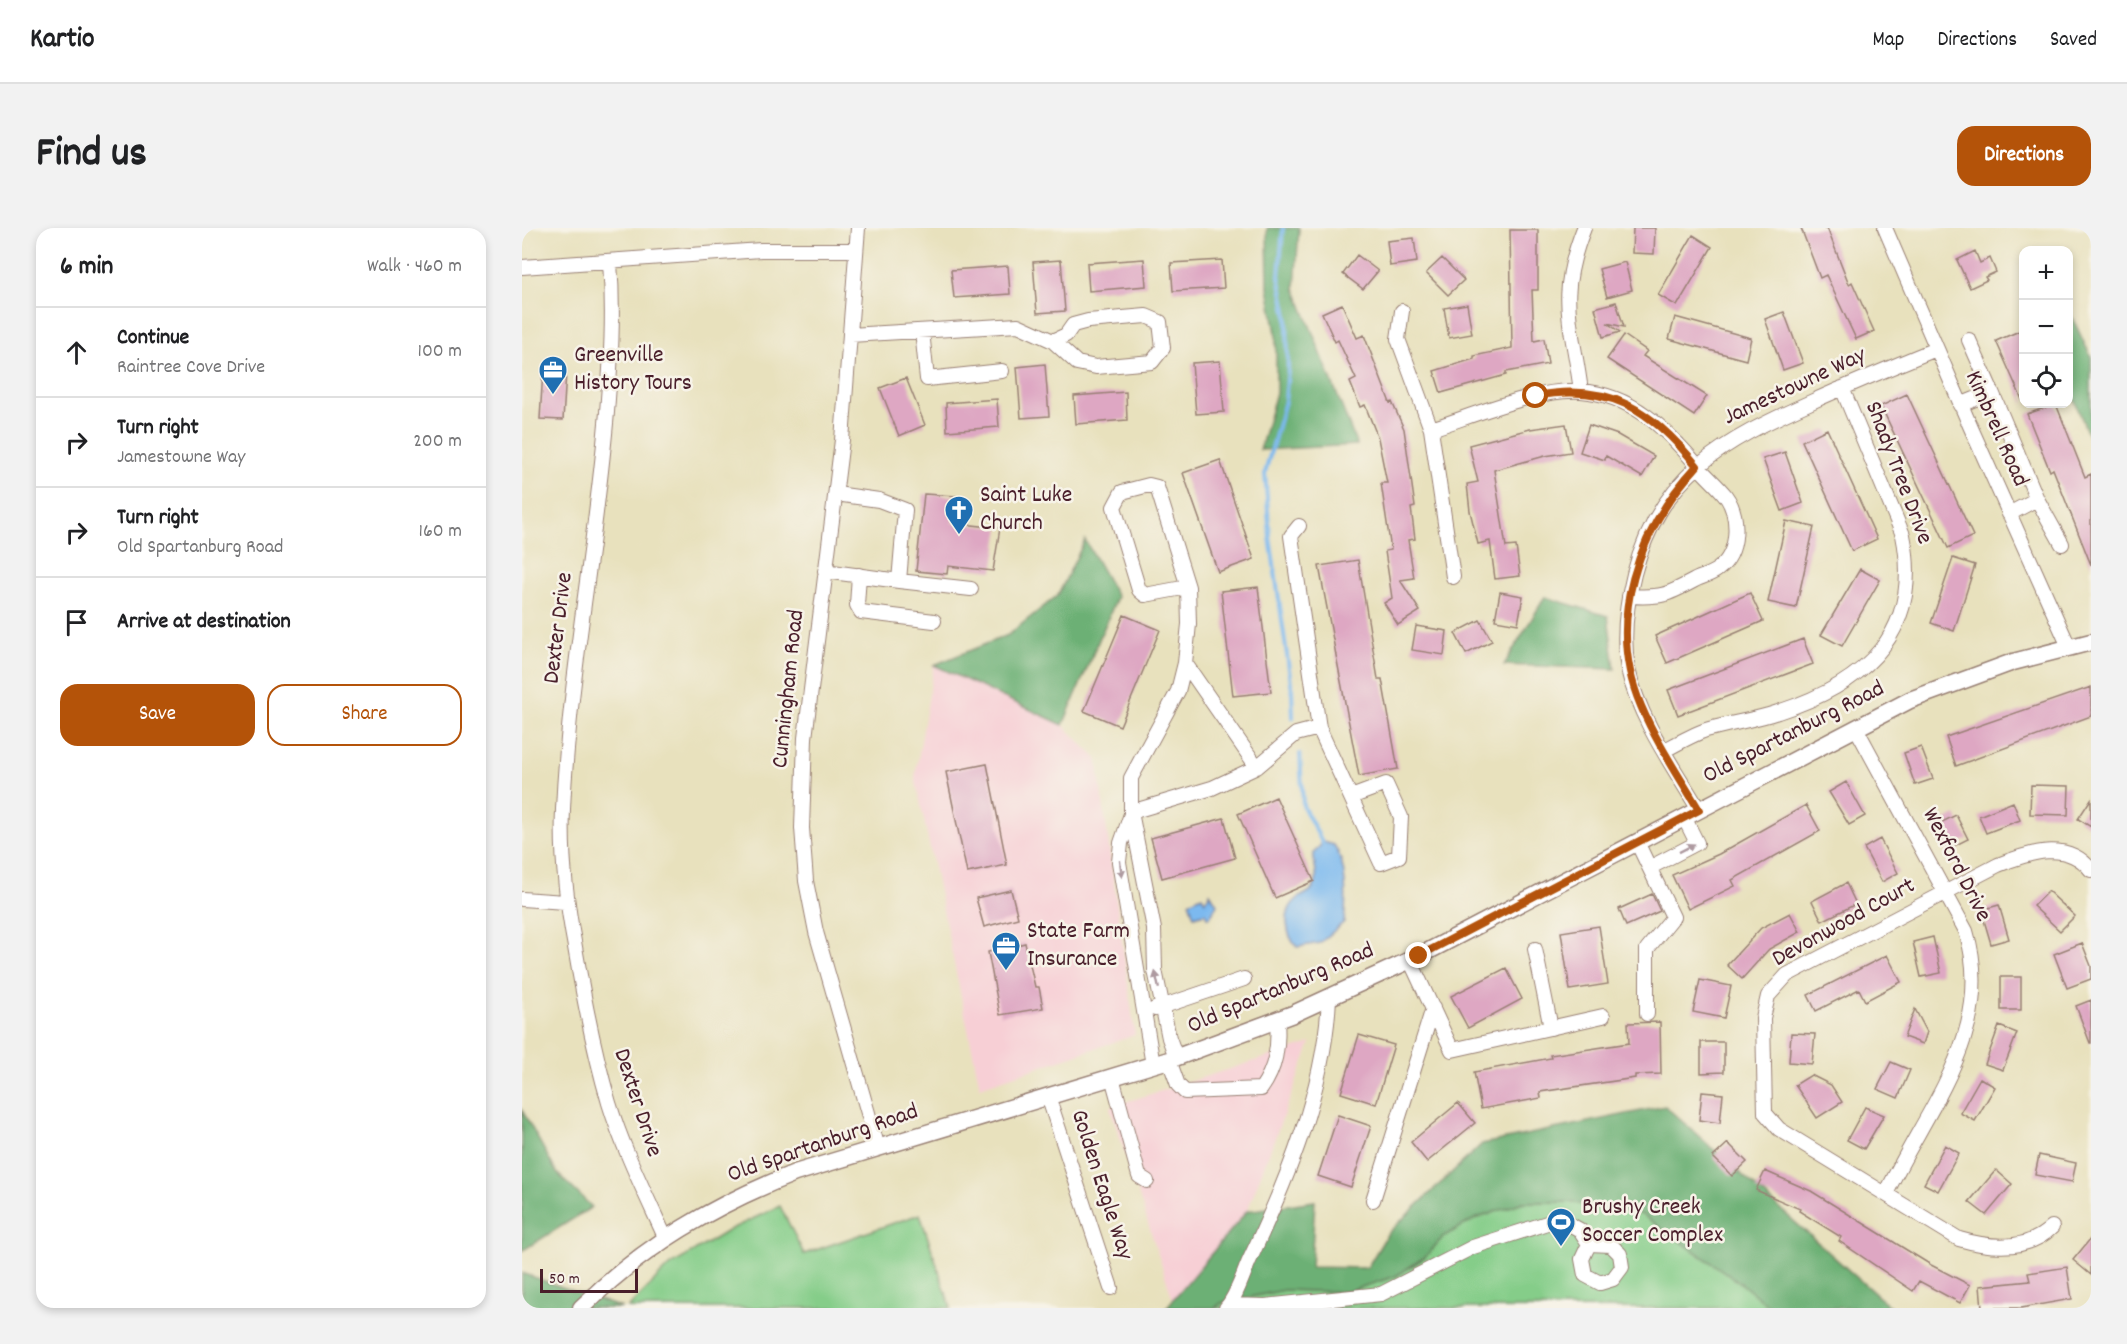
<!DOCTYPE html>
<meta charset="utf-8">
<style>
body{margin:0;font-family:Dekko,sans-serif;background:#f2f2f2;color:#202124}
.controls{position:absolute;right:18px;top:18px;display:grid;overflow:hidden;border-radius:12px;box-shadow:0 3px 9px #0003}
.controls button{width:54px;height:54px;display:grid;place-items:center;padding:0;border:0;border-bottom:2px solid #e0e0e0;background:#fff;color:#202124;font:30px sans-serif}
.scale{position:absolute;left:18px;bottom:15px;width:98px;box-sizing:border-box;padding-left:6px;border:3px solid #4a1f2b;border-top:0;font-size:16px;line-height:21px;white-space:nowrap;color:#4a1f2b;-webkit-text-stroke:4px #f7f3e8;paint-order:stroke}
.stop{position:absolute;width:18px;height:18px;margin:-14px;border:4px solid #b45309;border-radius:50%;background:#fff}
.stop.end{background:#b45309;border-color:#fff;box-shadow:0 2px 6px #0008}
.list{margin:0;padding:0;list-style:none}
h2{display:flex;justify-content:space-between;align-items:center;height:78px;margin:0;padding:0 24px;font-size:26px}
h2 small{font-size:20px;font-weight:400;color:#757577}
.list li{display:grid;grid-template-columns:39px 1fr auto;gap:18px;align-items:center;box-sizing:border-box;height:90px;padding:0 24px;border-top:2px solid #e0e0e0}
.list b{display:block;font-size:22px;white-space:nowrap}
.list p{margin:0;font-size:20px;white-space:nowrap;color:#757577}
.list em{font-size:20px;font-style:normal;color:#757577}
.actions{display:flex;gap:12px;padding:18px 24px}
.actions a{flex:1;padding:14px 0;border:2px solid #b45309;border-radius:18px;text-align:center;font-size:21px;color:#b45309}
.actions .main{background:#b45309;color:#fff}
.icon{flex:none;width:33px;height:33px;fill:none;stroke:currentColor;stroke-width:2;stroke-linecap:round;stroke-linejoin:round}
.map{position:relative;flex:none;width:1569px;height:1080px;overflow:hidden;border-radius:18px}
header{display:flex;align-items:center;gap:36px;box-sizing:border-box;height:84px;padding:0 30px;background:#fff;border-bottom:2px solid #e0e0e0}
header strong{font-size:28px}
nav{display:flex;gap:33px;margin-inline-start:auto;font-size:21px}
.intro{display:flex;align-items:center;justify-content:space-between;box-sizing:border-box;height:144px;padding:0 36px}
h1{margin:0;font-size:42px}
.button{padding:15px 27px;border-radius:18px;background:#b45309;color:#fff;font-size:21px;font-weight:700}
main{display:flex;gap:36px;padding:0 36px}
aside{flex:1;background:#fff;border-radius:18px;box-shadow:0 3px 9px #0003}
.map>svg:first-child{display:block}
.built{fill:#f7cfd5}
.green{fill:#85cd89;stroke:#68765a;stroke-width:1.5}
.forest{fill:#6cb075;stroke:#5b6850;stroke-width:1.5}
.water{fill:#7cb9ef;stroke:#636c8d;stroke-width:1.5}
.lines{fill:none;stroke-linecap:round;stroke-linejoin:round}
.stream{stroke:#7cb9ef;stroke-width:4}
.building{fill:#dea7c3}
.minor-casing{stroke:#998074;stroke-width:16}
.major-casing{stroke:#998074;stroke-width:19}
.minor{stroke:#fff;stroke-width:14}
.major{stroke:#fff;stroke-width:16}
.oneway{fill:#ae9aa0}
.route{stroke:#b45309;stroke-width:8}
.labels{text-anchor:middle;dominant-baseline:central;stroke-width:5;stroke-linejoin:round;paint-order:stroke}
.poi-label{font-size:24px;fill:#4a1f2b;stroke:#f7f3e8;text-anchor:start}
.street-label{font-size:24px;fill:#4a1f2b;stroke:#f7f3e8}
</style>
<header>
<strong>Kartio</strong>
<nav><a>Map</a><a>Directions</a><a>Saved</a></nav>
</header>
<div class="intro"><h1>Find us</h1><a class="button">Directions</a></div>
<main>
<aside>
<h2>6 min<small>Walk · 460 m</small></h2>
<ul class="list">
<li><svg class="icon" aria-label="ahead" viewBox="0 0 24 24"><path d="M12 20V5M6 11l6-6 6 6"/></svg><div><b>Continue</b><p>Raintree Cove Drive</p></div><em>100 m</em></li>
<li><svg class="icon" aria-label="right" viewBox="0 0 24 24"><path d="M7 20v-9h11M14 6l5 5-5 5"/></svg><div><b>Turn right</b><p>Jamestowne Way</p></div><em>200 m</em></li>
<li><svg class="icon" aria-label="right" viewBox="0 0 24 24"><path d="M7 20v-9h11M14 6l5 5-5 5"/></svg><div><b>Turn right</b><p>Old Spartanburg Road</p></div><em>160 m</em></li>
<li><svg class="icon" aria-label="arrive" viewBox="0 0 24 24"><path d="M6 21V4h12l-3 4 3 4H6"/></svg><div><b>Arrive at destination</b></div></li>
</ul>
<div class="actions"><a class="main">Save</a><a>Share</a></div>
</aside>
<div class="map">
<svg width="1569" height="1080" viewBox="0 0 1569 1080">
<rect width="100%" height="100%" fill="#f7f3e8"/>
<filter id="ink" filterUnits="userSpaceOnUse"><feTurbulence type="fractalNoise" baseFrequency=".0167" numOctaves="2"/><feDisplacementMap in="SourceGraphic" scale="12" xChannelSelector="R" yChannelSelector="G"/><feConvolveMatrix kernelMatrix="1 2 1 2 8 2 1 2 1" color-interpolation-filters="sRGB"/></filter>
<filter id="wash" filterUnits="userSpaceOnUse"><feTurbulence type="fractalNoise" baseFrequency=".008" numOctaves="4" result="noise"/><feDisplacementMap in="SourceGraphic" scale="24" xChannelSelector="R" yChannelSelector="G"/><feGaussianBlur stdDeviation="1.35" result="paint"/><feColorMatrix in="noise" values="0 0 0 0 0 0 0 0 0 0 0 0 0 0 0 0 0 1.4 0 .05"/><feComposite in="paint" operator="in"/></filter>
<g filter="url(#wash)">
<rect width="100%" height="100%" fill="#e8e1bd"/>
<path class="built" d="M412 437 541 497 575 531 613 807 458 859 393 549Z
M789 815 725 983 651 1072 588 879Z"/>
<path class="green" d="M1001 974H1047L1119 986 1220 1056 1249 1080H693L699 1075 762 1062 824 1064 874 1048 903 1029 922 1008 953 991Z
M258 978 282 1026 398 986 429 1080H106L146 1039 209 1001Z"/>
<path class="forest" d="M745 0H777L773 60 835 217 738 222 754 165V105L746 60Z
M1547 83 1569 129V214L1547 158Z
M563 312 595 369 541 497 412 437 486 407 536 367Z
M1023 369 1086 388 1093 441 982 437Z
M1143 878 1369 1080H1249L1220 1056 1119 986 1047 974H1001L953 991 922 1008 903 1029 874 1048 824 1064 762 1062 699 1075 693 1080H644L725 983 793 973 789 1039 845 1040 866 1005 960 916Z
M0 882 35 945 70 979 0 1023Z
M0 1045 100 1080H0Z"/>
<path class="water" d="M801 614 812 617C825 637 825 671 822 694L798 715 775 719C764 708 760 684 774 672 782 665 790 666 794 654 796 645 791 635 792 625Z
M688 665 695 676 688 689H685L683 685 672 688 667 674 680 668 683 673Z"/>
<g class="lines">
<path class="stream" d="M761 0 757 48 765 88 766 142 763 173 743 245 748 309 770 462 771 490
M778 526 781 578 801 616"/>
</g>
<g id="blocks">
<path class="building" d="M1111 0H1133L1132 26 1110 25Z
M1279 0H1305L1327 56 1330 54 1352 103 1334 111 1304 47 1298 50Z
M988 2H1016V62H1010L1012 113 1022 111 1026 136 984 144V147L919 165 912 143 952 131V128L990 120Z
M1171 7 1190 19 1155 78 1136 67Z
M892 10 895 34 868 38 865 13Z
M1453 23 1458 35 1468 30 1474 44 1463 49 1465 52 1448 60 1435 32Z
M835 27 856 43 841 61 821 46Z
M920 30 942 52 926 67 904 45Z
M622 31 624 58 567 63 565 35Z
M539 32 543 83 515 85 511 34Z
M700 32 702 60 651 63 649 35Z
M1103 34 1110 62 1085 69 1077 41Z
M486 38 488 66 432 70 429 42Z
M1094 74 1102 99 1085 95 1098 104 1081 109 1073 80Z
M820 76 835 110 842 107 868 175 870 174 882 201 893 279 889 280 893 311 886 312 892 350 878 352 898 383 876 397 862 375 870 370 863 323 869 322 859 255H865L856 210 843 177 838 179 828 154 834 151 816 112 813 114 800 85Z
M945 76 950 106 927 110 922 80Z
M1262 84 1281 135 1261 142 1243 91Z
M1153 89 1229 110 1224 132 1147 111Z
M1502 101V176L1474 113Z
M1102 107 1125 123 1121 128 1185 168 1172 188 1085 131Z
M698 133 702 184 674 186 670 135Z
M523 136 527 188 499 190 495 139Z
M21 142 44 144 41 192 18 191Z
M384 150 403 197 377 208 358 160Z
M604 164 605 192 554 196 552 168Z
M1385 166 1451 308 1426 320 1359 178Z
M475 171 477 199 425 203 424 175Z
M1534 176 1563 249 1569 246V337L1531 241 1528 243 1505 186Z
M1044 196 1049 224 1023 228 972 242 984 319 994 318 998 348 973 351 968 313 956 316 948 283 945 256 956 254 947 217 1008 201Z
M1067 197 1096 207 1132 228 1120 249 1084 228 1083 232 1058 224Z
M1305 201 1355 311 1330 323 1280 213Z
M1263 224 1281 275 1260 283 1241 231Z
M698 232 732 331 696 344 661 245Z
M402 266 434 268 431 295 478 300 471 343 426 338 425 346 394 343Z
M1264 293 1292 299 1274 380 1246 374Z
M1431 330 1453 337 1432 403 1409 395Z
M836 332 856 451H860L876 541 837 548 797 338Z
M1338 341 1358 352 1320 418 1299 407Z
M736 359 749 464 711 468 699 363Z
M978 364 1001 368 996 396 973 392Z
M1228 365 1241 393 1145 435 1133 408Z
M602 387 638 402 598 498 562 483Z
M958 392 970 413 944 426 933 405Z
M894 398 925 403 922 427 890 422Z
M1281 411 1291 436 1156 487 1146 462Z
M1569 459V488L1434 538 1424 509Z
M1399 519 1411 551 1393 557 1382 525Z
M465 536 485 637 445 645 424 544Z
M1324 554 1343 588 1327 597 1307 564Z
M1509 557 1547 558 1546 587 1508 586Z
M754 569 792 653 753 670 716 586Z
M1569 571V599L1556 591Z
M1491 574 1498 592 1464 605 1457 588Z
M1284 577 1298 603 1210 652 1213 658 1166 681 1150 647 1197 626Z
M1434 587 1446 611 1426 621 1414 597Z
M702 590 713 630 640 650 629 610Z
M1358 611 1376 645 1360 654 1342 620Z
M1324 655 1334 676 1300 693 1290 673Z
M489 662 496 690 462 699 454 670Z
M1526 663 1553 688 1538 703 1511 678Z
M1130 666 1138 683 1104 698 1097 681Z
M1477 677 1487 711 1469 716 1459 682Z
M1268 685 1278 704 1247 721 1220 751 1205 737 1239 700Z
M1077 698 1086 756 1048 762 1039 704Z
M1411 709 1419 745 1399 749 1391 714Z
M503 715 513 759H517L521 780 478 787 466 724Z
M1560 715 1569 738V751L1545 760 1532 726Z
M1365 727 1379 754 1343 773 1337 761 1294 783 1286 767Z
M984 740 1000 771 946 800 929 768Z
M1479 749H1499V782H1479Z
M1178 752 1209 758 1202 790 1171 784Z
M1569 772V815H1568L1554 778Z
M1393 781 1405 804 1401 816 1382 809Z
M1138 794 1139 846 1113 847V850L1018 864 1019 870 959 881 952 844 1029 830 1028 827 1107 815 1106 795Z
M1477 798 1495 805 1481 842 1463 836Z
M1269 805 1293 806 1290 836 1267 834Z
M837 807 872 817 854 876 819 865Z
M1179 814H1202V844L1179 845Z
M1369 834 1388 842 1376 870 1355 861Z
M1289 847 1309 857 1320 874 1295 890 1273 857Z
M1458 850 1473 859 1453 893 1438 885Z
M1180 864 1201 866 1198 895 1177 892Z
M936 875 953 895 905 934 889 914Z
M1343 879 1362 887 1342 921 1325 912Z
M816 887 849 898 829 959 796 948Z
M1206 915 1225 934 1210 948 1191 929Z
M1423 917 1437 925 1416 963 1402 956Z
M1517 927 1554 935 1550 954 1513 947Z
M1474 942 1490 956 1464 987 1447 974Z
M1243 943 1289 963 1409 1037 1448 1057 1438 1075 1397 1053 1391 1063 1317 1013 1319 1009 1277 983 1278 981 1234 962Z
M1569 1010V1047L1551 1032Z
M1545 1039 1550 1071 1499 1080H1460L1458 1058 1508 1053 1506 1045Z"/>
</g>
</g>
<g filter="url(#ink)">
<use href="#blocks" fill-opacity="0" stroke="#998074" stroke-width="1.5"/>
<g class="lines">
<g class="minor-casing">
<path id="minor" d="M336 0 320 212 283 510 280 600 284 653 294 704 356 920
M1363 0 1449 200 1547 419
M88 34C92 85 89 133 85 184 74 316 47 448 41 581 39 629 44 672 53 719 62 772 72 824 87 875 101 921 123 965 143 1009
M0 39 239 22H334
M880 83 876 111 909 201 931 349
M400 103 405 151 480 143
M328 107 496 97 531 113 555 135 574 139 630 134 641 120 638 94 624 88 566 93 551 97 544 107 531 113
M1059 163C1050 93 1034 71 1062 0
M1470 164 1515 271 1487 286
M1438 177 1470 164 1447 112
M909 201C950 188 1016 160 1059 163 1110 167 1143 200 1175 237 1183 247 1194 256 1203 267 1218 287 1218 325 1196 341 1190 346 1182 348 1175 351 1145 367 1141 370 1107 368
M1515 271 1540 316
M303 343 377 353 383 282 357 272 314 266
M337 347 335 377 339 384 412 393
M377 353 449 361
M797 500 859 635 877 628 879 589 864 556 829 569
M1334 500 1444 703C1475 803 1404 880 1364 966
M1143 522C1156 515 1170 507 1184 502 1208 495 1233 492 1256 484 1343 456 1401 405 1381 307L1320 160
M735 539 774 506 797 500 769 308 777 298
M1177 582C1151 538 1117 491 1106 441 1100 409 1104 378 1112 346 1138 246 1202 213 1289 174 1331 155 1372 138 1414 121
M609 584 690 560 735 539 663 435
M609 586 599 615 597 634 631 837
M1115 614 1151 689 1125 721V786
M1129 639 1175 615 1162 589
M0 671 43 674
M1013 721 1029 800
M888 732 930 822 1081 788
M633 781 722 751
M654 829 647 810 633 742 632 701 609 584V550L656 463 663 435 667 396 666 359 635 259 627 257 600 264 592 279 617 362 623 367 666 359
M647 832 656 857 663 864 739 861C754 840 757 818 755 793
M590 849 617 948 625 953
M526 868 589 1060
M851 972 911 780
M1530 999C1505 1024 1468 1020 1437 1011L1257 901 1243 885 1241 790 1246 768 1265 747 1476 637C1506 625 1545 611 1569 642
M707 1077 743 1078 859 1066 951 1019 1025 995 1040 992 1058 1002 1067 1016 1060 1031 1063 1047 1078 1055 1091 1051 1100 1039 1098 1026 1089 1017 1067 1016
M704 1080C715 1068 721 1046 728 1031 766 950 803 860 807 770"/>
</g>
<g class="major-casing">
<path id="major" d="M59 1080C121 1018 192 977 273 945L650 831 771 786 897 728 1388 472 1491 434 1569 414"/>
</g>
<use href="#minor" class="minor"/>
<use href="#major" class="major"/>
</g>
<defs><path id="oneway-solid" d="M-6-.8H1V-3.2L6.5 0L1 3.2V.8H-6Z" transform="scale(1.5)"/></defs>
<g class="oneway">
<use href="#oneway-solid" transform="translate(1165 620) rotate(-27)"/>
<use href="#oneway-solid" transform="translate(599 641) rotate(83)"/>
<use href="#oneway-solid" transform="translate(635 752) rotate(-102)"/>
</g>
</g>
<g class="lines" filter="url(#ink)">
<path class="route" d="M897 728 1177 582C1157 548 1134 514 1119 478 1083 393 1116 302 1175 238 1130 182 1088 154 1014 168"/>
</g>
<defs>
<g id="office-pin" transform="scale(1.5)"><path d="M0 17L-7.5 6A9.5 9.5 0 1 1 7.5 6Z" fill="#1f6fb2" stroke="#f7f3e8"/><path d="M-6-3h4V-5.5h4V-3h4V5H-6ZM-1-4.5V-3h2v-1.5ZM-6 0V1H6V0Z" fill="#fff"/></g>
<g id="church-pin" transform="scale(1.5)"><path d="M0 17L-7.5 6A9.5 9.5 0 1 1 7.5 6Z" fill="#1f6fb2" stroke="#f7f3e8"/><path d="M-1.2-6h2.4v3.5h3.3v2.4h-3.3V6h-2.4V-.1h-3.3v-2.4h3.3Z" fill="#fff"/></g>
<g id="stadium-pin" transform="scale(1.5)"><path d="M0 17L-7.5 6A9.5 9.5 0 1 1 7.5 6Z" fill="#1f6fb2" stroke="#f7f3e8"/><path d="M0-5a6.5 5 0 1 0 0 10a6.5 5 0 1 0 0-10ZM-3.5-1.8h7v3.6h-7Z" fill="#fff"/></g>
</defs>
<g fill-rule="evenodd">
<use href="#office-pin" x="31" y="142"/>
<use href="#church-pin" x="437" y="282"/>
<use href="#office-pin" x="484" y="718"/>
<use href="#stadium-pin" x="1039" y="994"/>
</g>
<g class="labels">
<g class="poi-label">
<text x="52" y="128">Greenville<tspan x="52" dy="28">History Tours</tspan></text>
<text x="458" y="268">Saint Luke<tspan x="458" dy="28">Church</tspan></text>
<text x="505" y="704">State Farm<tspan x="505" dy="28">Insurance</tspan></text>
<text x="1060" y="980">Brushy Creek<tspan x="1060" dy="28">Soccer Complex</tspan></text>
</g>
<g class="street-label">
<text transform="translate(1273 159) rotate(-25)">Jamestowne Way</text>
<text transform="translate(1474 201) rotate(66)">Kimbrell Road</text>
<text transform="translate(1376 245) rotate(69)">Shady Tree Drive</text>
<text transform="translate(37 400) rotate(-83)">Dexter Drive</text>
<text transform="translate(267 461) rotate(-84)">Cunningham Road</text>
<text transform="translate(1272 505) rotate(-27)">Old Spartanburg Road</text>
<text transform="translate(1434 637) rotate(63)">Wexford Drive</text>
<text transform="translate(1322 695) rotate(-29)">Devonwood Court</text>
<text transform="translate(759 761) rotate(-23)">Old Spartanburg Road</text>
<text transform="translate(115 875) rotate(72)">Dexter Drive</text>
<text transform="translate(301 916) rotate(-19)">Old Spartanburg Road</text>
<text transform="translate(579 957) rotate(72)">Golden Eagle Way</text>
</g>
</g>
</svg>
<div class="controls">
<button>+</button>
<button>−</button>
<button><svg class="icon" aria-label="locate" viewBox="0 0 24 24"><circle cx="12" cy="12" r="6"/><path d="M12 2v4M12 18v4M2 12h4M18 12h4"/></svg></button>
</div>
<div class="scale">50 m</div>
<div class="stop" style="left:1014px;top:168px"></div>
<div class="stop end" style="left:897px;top:728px"></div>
</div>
</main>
